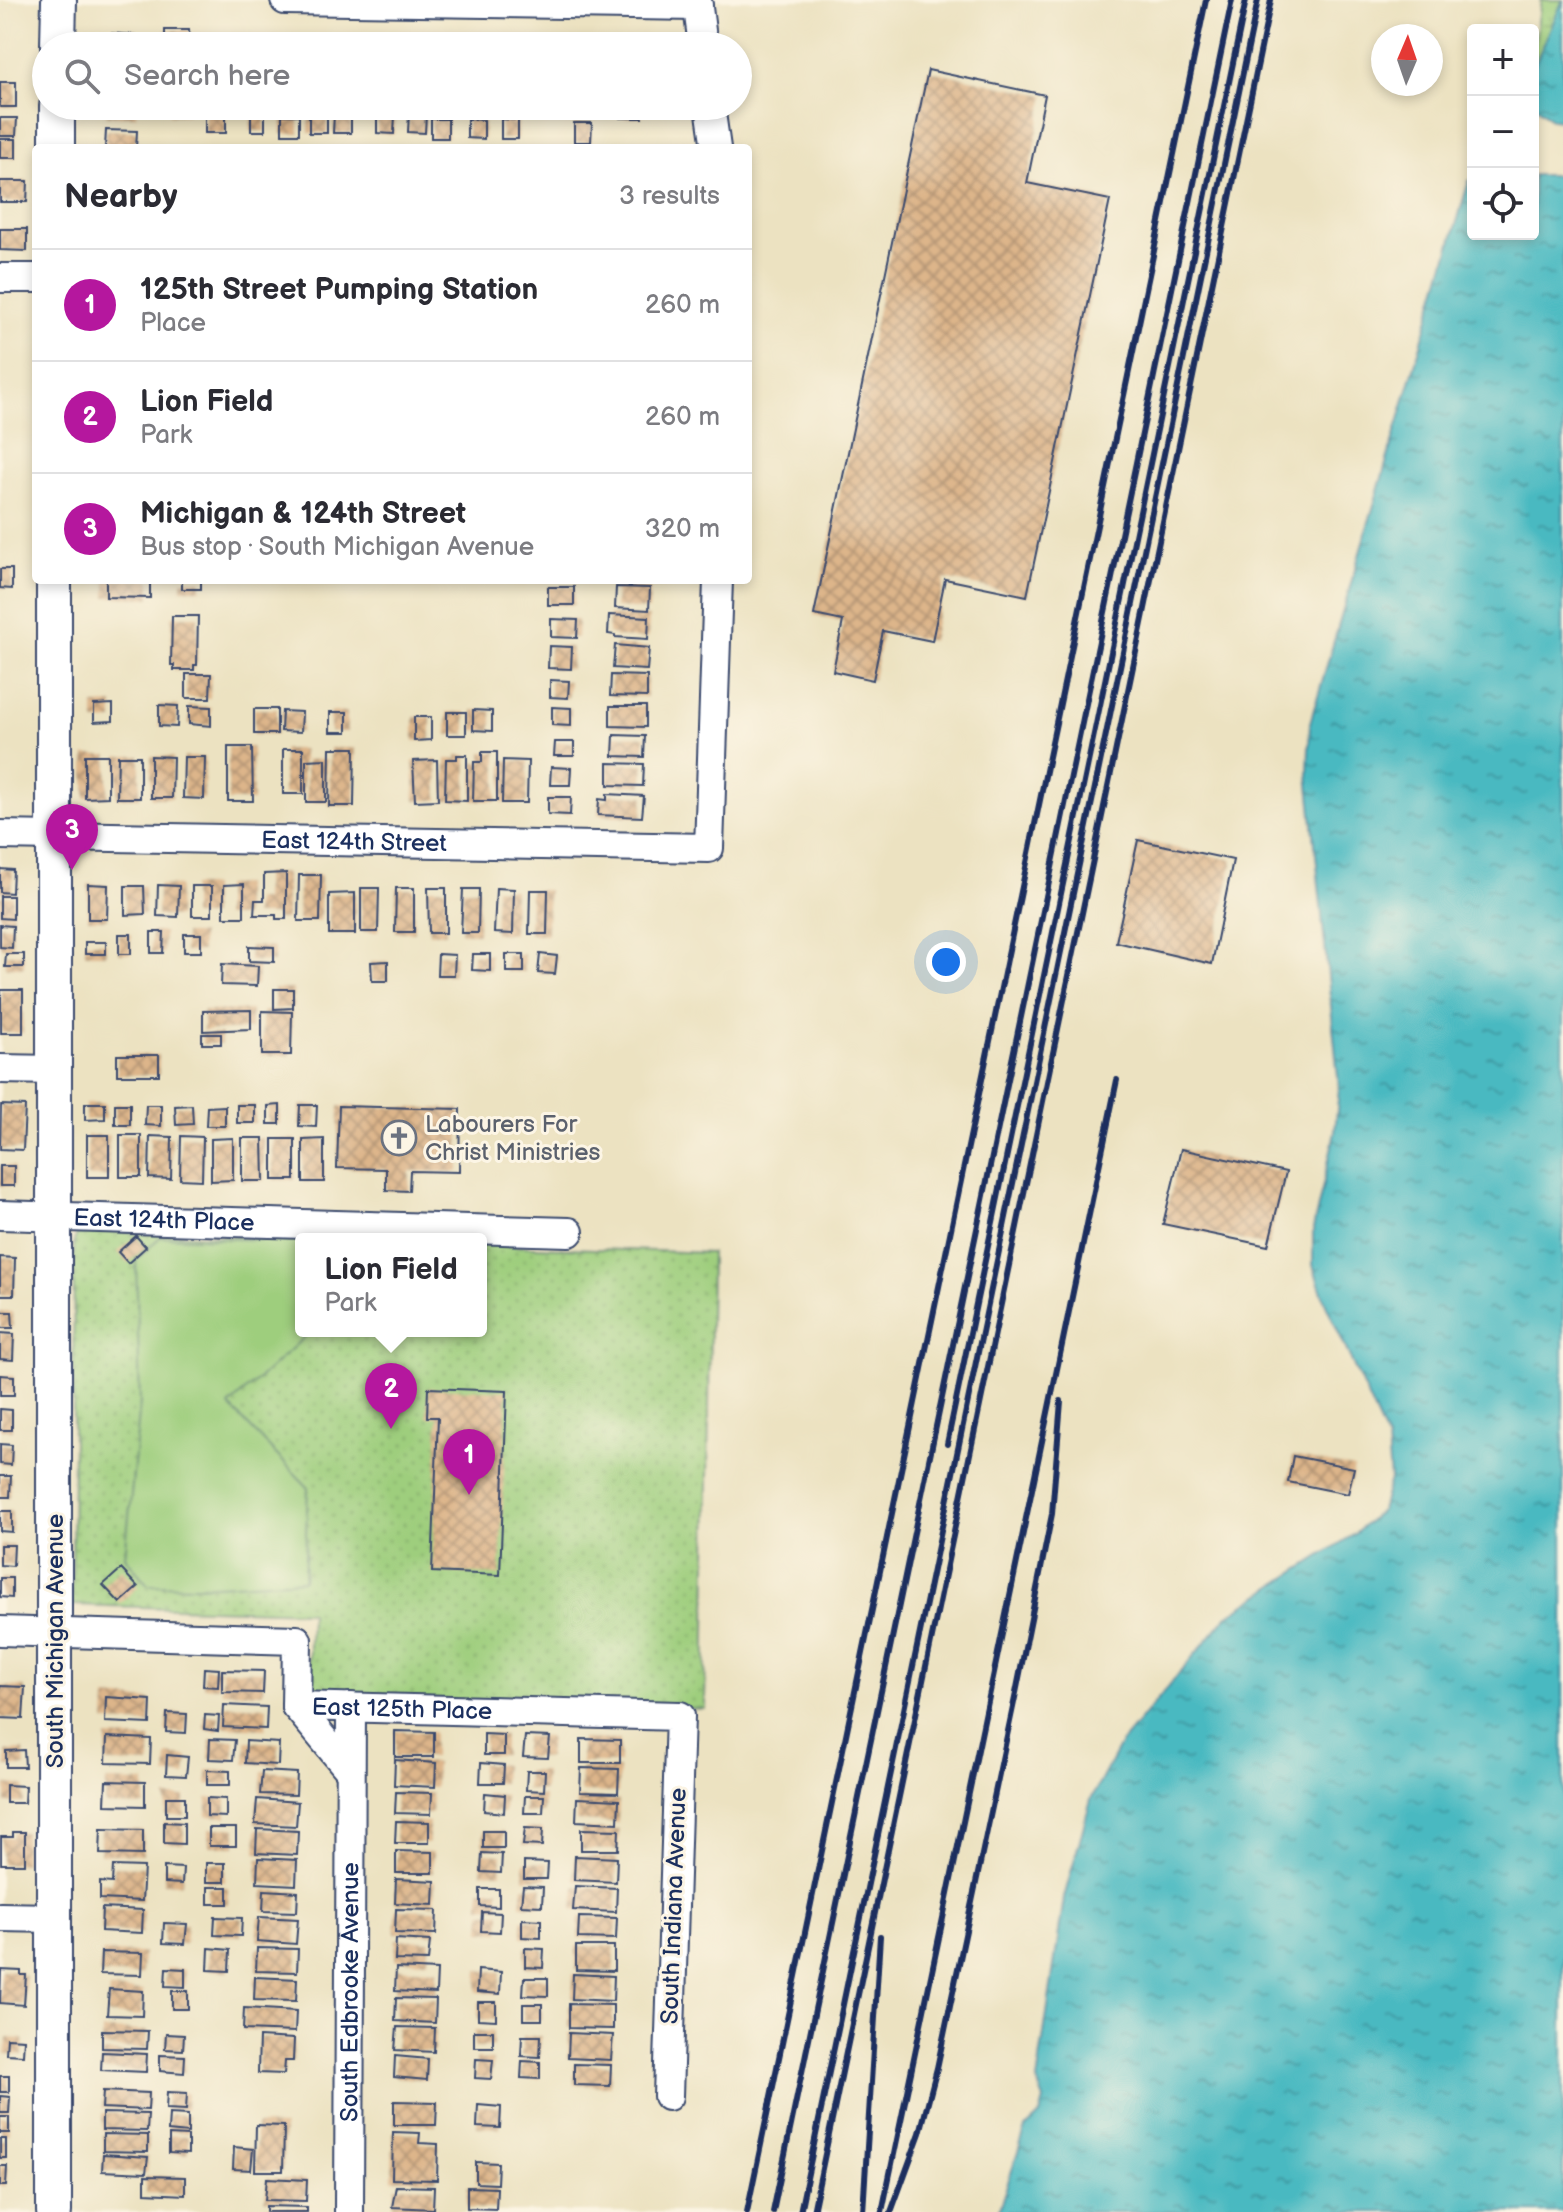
<!DOCTYPE html>
<meta charset="utf-8">
<style>
body{margin:0;font-family:"Balsamiq Sans",sans-serif;background:#f2f2f3;color:#2b2b33}
.controls{position:absolute;right:24px;top:24px;display:grid;overflow:hidden;border-radius:8px;box-shadow:0 4px 12px #0003}
.controls button{width:72px;height:72px;display:grid;place-items:center;padding:0;border:0;border-bottom:2px solid #e1e1e2;background:#fff;color:#2b2b33;font:40px sans-serif}
.compass{position:absolute;left:1371px;top:24px;width:72px;height:72px;border-radius:50%;background:#fff;box-shadow:0 4px 12px #0003;rotate:2deg}
.you{position:absolute;left:946px;top:962px;width:28px;height:28px;margin:-20px;border:6px solid #fff;border-radius:50%;background:#1a73e8;box-shadow:0 0 0 12px #1a73e833}
.badge{display:grid;place-items:center;width:52px;height:52px;border-radius:50%;background:#b5179e;color:#fff;font-size:26px;font-weight:700}
.pin{position:absolute;translate:-50% -66px;filter:drop-shadow(0 2px 4px #0008)}
.pin::after{content:'';position:absolute;top:42px;width:28px;height:24px;background:inherit;clip-path:polygon(0 0,100% 0,50% 100%)}
.popup{position:absolute;left:295px;top:1233px;width:192px;height:104px;box-sizing:border-box;display:grid;place-content:center;border-radius:8px;background:#fff;filter:drop-shadow(0 2px 6px #0005);font-size:26px;white-space:nowrap;color:#7c7c81}
.popup b{font-size:30px;color:#2b2b33}
.popup::after{content:'';position:absolute;left:50%;top:100%;margin-left:-16px;border:16px solid transparent;border-top-color:#fff}
.list{margin:0;padding:0;list-style:none}
h2{display:flex;justify-content:space-between;align-items:center;height:104px;margin:0;padding:0 32px;font-size:34px}
h2 small{font-size:26px;font-weight:400;color:#7c7c81}
.list li{display:grid;grid-template-columns:52px 1fr auto;gap:24px;align-items:center;box-sizing:border-box;height:112px;padding:0 32px;border-top:2px solid #e1e1e2}
.list b{display:block;font-size:30px;white-space:nowrap}
.list p{margin:0;font-size:26px;white-space:nowrap;color:#7c7c81}
.list em{font-size:26px;font-style:normal;color:#7c7c81}
.icon{flex:none;width:44px;height:44px;fill:none;stroke:currentColor;stroke-width:2;stroke-linecap:round;stroke-linejoin:round}
.map{position:relative;flex:none;width:1563px;height:2212px;overflow:hidden}
.search{position:absolute;background:#fff;box-shadow:0 4px 12px #0003;left:32px;top:32px;width:720px;height:88px;display:flex;align-items:center;gap:20px;box-sizing:border-box;padding:0 28px;border-radius:44px;color:#7c7c81;font-size:30px}
.panel{position:absolute;background:#fff;box-shadow:0 4px 12px #0003;left:32px;top:144px;width:720px;height:440px;border-radius:8px}
.map>svg:first-child{display:block}
.wetland{fill:url(#wetland-marsh);stroke:#5c7e6e;stroke-width:2}
.park{fill:url(#park-dots);stroke:#5c7e6e;stroke-width:2}
.pitch{fill:#9ece7d;stroke:#5c7e6e;stroke-width:2}
.water{fill:url(#water-ripples);stroke:#327490;stroke-width:2}
.building{fill:url(#building-cross-hatch)}
.lines{fill:none;stroke-linecap:round;stroke-linejoin:round}
.minor-casing{stroke:#3a4a6d;stroke-width:32}
.major-casing{stroke:#3a4a6d;stroke-width:38}
.minor{stroke:#fff;stroke-width:28}
.major{stroke:#fff;stroke-width:34}
.rail{stroke:#1b2f5e;stroke-width:6}
.labels{text-anchor:middle;dominant-baseline:central;stroke-width:6;stroke-linejoin:round;paint-order:stroke}
.street-label{font-size:24px;fill:#1b2f5e;stroke:#fcf5e5}
.worship-label{font-size:24px;fill:#5b616d;stroke:#fcf5e5;text-anchor:start}
</style>
<div class="map">
<svg width="1563" height="2212" viewBox="0 0 1563 2212">
<defs>
<pattern id="wetland-marsh" width="20" height="14" patternUnits="userSpaceOnUse" patternTransform="scale(2)"><rect width="20" height="14" fill="#9ece7d"/><path d="M1 5h8M5 5V1M11 12h8M15 12V8" fill="none" stroke="#88b16e"/></pattern>
<pattern id="park-dots" width="8" height="8" patternUnits="userSpaceOnUse" patternTransform="scale(2)"><rect width="8" height="8" fill="#9ece7d"/><path d="M2 2h.1M6 6h.1" fill="none" stroke="#88b16e" stroke-width="1.8" stroke-linecap="round"/></pattern>
<pattern id="water-ripples" width="26" height="14" patternUnits="userSpaceOnUse" patternTransform="scale(2)"><rect width="26" height="14" fill="#4ab9c1"/><path d="M2 4q2-2 4 0t4 0M15 11q2-2 4 0t4 0" fill="none" stroke="#3d97a0"/></pattern>
<pattern id="building-cross-hatch" width="8" height="8" patternUnits="userSpaceOnUse" patternTransform="scale(2)"><rect width="8" height="8" fill="#ddb58a"/><path d="M0 0l8 8M0 8l8-8" fill="none" stroke="#b29474"/></pattern>
</defs>
<rect width="100%" height="100%" fill="#fcf5e5"/>
<filter id="ink" filterUnits="userSpaceOnUse"><feTurbulence type="fractalNoise" baseFrequency=".0125" numOctaves="2"/><feDisplacementMap in="SourceGraphic" scale="16" xChannelSelector="R" yChannelSelector="G"/><feConvolveMatrix kernelMatrix="1 2 1 2 8 2 1 2 1" color-interpolation-filters="sRGB"/></filter>
<filter id="wash" filterUnits="userSpaceOnUse"><feTurbulence type="fractalNoise" baseFrequency=".006" numOctaves="4" result="noise"/><feDisplacementMap in="SourceGraphic" scale="32" xChannelSelector="R" yChannelSelector="G"/><feGaussianBlur stdDeviation="1.8" result="paint"/><feColorMatrix in="noise" values="0 0 0 0 0 0 0 0 0 0 0 0 0 0 0 0 0 1.4 0 .05"/><feComposite in="paint" operator="in"/></filter>
<g filter="url(#wash)">
<rect width="100%" height="100%" fill="#ece2c1"/>
<path class="wetland" d="M1541 0H1563V119H1551L1533 104V56Z"/>
<path class="park" d="M87 1231 316 1239H301V1331H481V1245L711 1253 705 1709 324 1696 310 1689 308 1684 310 1612 72 1605 74 1241 77 1234Z"/>
<path class="pitch" d="M160 1237 301 1241V1331H311L229 1406 308 1487 304 1580 197 1586 148 1585 125 1557 140 1403 136 1260Z"/>
<path class="water" d="M1563 0V120L1551 119 1533 104V68Z
M1533 175H1563V2212H998L1026 2128 1040 2115 1044 2100 1037 2081 1064 1898 1091 1799 1121 1743 1227 1616 1356 1533 1381 1510 1390 1479 1387 1440 1325 1302 1313 1265V1229L1335 1132 1339 1087 1308 774 1310 723 1469 181 1473 179V234H1533Z"/>
<g id="blocks">
<path class="building" d="M165 30H189L190 46H165Z
M107 33 137 35V46H104V43H106Z
M928 70 1045 95 1027 183 1110 200 1027 596 945 579 932 641 883 631 873 680 833 671 843 621 814 615Z
M0 82H16V107H0Z
M109 106H136V116H106V107Z
M169 106H188V115H169Z
M205 106H226V133H205Z
M620 106H642V118H620Z
M309 107H327V133H309Z
M251 113H265V131H251Z
M409 113 426 114 425 133 408 132Z
M334 114H351V133H333Z
M377 114 395 115 394 134 377 133Z
M282 115H299V134H282Z
M0 118H17L16 136H0Z
M431 119H448V138H431Z
M467 119 484 120V139L467 138Z
M501 119 518 120V139H501Z
M574 123H592L591 142H574Z
M106 130 137 131 136 148H105Z
M0 139H16V158H0Z
M0 181H28L27 202H0Z
M0 229H27V251L0 250Z
M0 569H12V589L0 588Z
M106 580H150V598L106 597Z
M182 580H201V589H182Z
M548 587H574V605H548Z
M616 587 650 588 649 610 615 608Z
M609 615 649 617 648 639 615 637V635L608 634Z
M172 616H198L197 665H194V670H174V665H171Z
M551 619 578 620 577 638 551 637Z
M615 645 649 648 647 670 613 668Z
M549 646 572 647 571 669 548 668Z
M186 674H211L210 698H186Z
M611 675 647 676V697L610 696Z
M550 680 569 681 568 698 550 697Z
M113 704V721L94 722V705Z
M159 705 178 706 177 727 159 726Z
M189 706 211 707V726L189 724Z
M610 706H646V727L610 726Z
M552 707 571 708V726L552 725Z
M254 709H277V734H254Z
M473 710 492 711V731L473 730Z
M282 711 302 712 301 732 281 731Z
M330 712H347V732H330Z
M447 712H466V735H447Z
M414 717H431V740L414 741Z
M614 735 645 736 644 757 613 756Z
M555 742H574V756H554Z
M228 747H252L253 801H228Z
M330 748H355L354 806H329Z
M283 749H303V794H283Z
M482 752H497V801H473L474 762H482Z
M85 755H108V797L85 798Z
M457 755H467V801L445 800 446 759H457Z
M118 756H140V798H117Z
M151 756 173 757 172 798H151Z
M184 757H205L204 799 183 798Z
M326 759V802H306V760Z
M437 760 438 800 415 801 413 761Z
M503 760 528 761 527 803H502Z
M608 763 644 764 643 786 608 785Z
M551 767 571 768 570 785H550Z
M607 794 644 796 642 817 598 815 599 799 607 800Z
M548 797H571L570 815 548 814Z
M1138 840 1233 860 1212 964 1116 942Z
M0 869 13 870 12 893 0 892Z
M286 873V919H276V915H254L255 900H264V874Z
M299 875H321L320 921H298Z
M88 884 108 885 107 919H88Z
M244 884V917H224V885Z
M158 885 179 886 178 917 157 916Z
M125 886H144L145 914 125 915Z
M192 886H212V916H192Z
M361 888H379L378 932H361Z
M396 888H414V932H395Z
M428 888H446V933H429Z
M496 888 514 889 513 934 494 933Z
M463 889H479L478 933H461Z
M530 890H548L547 934H529Z
M355 893V934H329V894Z
M0 896H13V919L0 918Z
M0 925 13 926 12 948 0 947Z
M151 932H164L163 953H151Z
M119 934H131V954H119Z
M184 934H201V952H184Z
M85 942H106V954H85Z
M249 946 274 947V962L249 961Z
M6 954H24V967H5Z
M438 954 455 955 454 975H437Z
M473 954H490V971L472 970Z
M506 954H524V972H506Z
M540 954 557 956 555 974 538 973Z
M388 961V981H372L371 962Z
M222 964 258 966 257 986 221 985Z
M274 989H293V1008L274 1009Z
M1 990H23V1033H1Z
M251 1010V1029L203 1031V1011Z
M262 1011 292 1012 291 1055H262Z
M202 1034H221V1044H202Z
M117 1055H159V1075H117Z
M85 1103H105V1119L85 1120Z
M115 1104H130V1125H115Z
M1 1105 25 1106 23 1150 0 1149Z
M146 1105H161V1126L145 1125Z
M192 1105 193 1124 176 1125 175 1106Z
M237 1105H255V1123H237Z
M280 1105V1124H268V1106Z
M300 1105H317L316 1127 299 1126Z
M225 1106V1126H206L207 1107Z
M339 1106 460 1109 459 1172 410 1171 409 1191 386 1190V1169L337 1168Z
M87 1135H109V1177H87Z
M120 1135H141V1177H120Z
M150 1136 172 1137 171 1179 149 1178Z
M181 1136 203 1137 202 1180 180 1179Z
M233 1138V1180L211 1181V1139Z
M242 1138H263L264 1181H242Z
M273 1139H295V1180H273Z
M324 1139V1182H303V1140Z
M1181 1149 1286 1172 1268 1246 1163 1224Z
M0 1166H14V1186H0Z
M136 1236 146 1247 128 1263 118 1252Z
M0 1257 15 1258 14 1295H0Z
M0 1312H12L13 1328H0Z
M0 1333 14 1334 13 1360 0 1359Z
M0 1375 14 1376V1395H0Z
M428 1388 507 1391 500 1575 432 1572 438 1417H427Z
M0 1409 12 1410V1430H0Z
M0 1444 12 1445 11 1465 0 1464Z
M1293 1456 1354 1468 1348 1494 1288 1482Z
M0 1476H11L10 1497H0Z
M0 1511H12V1532L0 1531Z
M0 1545H14L13 1566 0 1565Z
M121 1569 138 1587 120 1603 103 1585Z
M0 1578H12V1598L0 1597Z
M204 1668 219 1669 218 1687 203 1686Z
M222 1670 264 1671 263 1693 222 1692Z
M0 1686 25 1687 23 1719 0 1718Z
M106 1697 151 1700 150 1724 105 1722Z
M224 1705 267 1707 266 1729 223 1727Z
M167 1713 187 1714 186 1733 166 1732Z
M205 1715 219 1716 218 1731 204 1729Z
M395 1731 434 1732V1757H395Z
M484 1734 504 1735V1755H484Z
M525 1736 550 1737 548 1758 523 1757Z
M107 1737 151 1739 150 1764 106 1763Z
M210 1739 235 1740 233 1760 209 1759Z
M581 1739 620 1740V1763H581Z
M246 1741 279 1743 278 1765 245 1763Z
M24 1750 25 1767H6V1751Z
M167 1755 188 1757 186 1776 166 1775Z
M395 1760 436 1763 435 1787 394 1785Z
M481 1763 504 1765 503 1783H480Z
M581 1768 619 1769 618 1793 580 1792Z
M207 1770 230 1771V1785H207Z
M262 1771 297 1773 296 1795 260 1794Z
M527 1771H545L544 1791 526 1790Z
M106 1781 145 1782V1806L105 1805Z
M6 1785 25 1786 24 1803H6Z
M396 1792 432 1793 431 1814 395 1813Z
M485 1793 505 1795 504 1813 484 1811Z
M525 1796H544L543 1813H524Z
M166 1797H185V1816H166Z
M207 1798 226 1799V1817L207 1816Z
M577 1798 619 1800 618 1823 576 1821Z
M257 1799 298 1802 296 1826 255 1824Z
M396 1821 429 1822V1843H395Z
M164 1822 184 1823V1844L164 1843Z
M209 1828H236V1846H209Z
M525 1828 543 1829 542 1846 523 1845Z
M101 1829 143 1830V1855L100 1854Z
M257 1829 298 1831 297 1855 256 1853Z
M581 1829 619 1830 618 1850H581Z
M483 1831H504V1848H483Z
M13 1832H25V1864H1V1837H13Z
M396 1851 433 1852V1873H396Z
M482 1853 502 1854 501 1873 481 1872Z
M575 1856 617 1858 616 1882 574 1880Z
M258 1858 297 1860 296 1885 257 1883Z
M524 1862 548 1863 547 1879H524Z
M206 1863H225V1882H206Z
M113 1866 144 1867 142 1901 100 1899V1882L112 1883Z
M164 1867 183 1868 182 1884 164 1883Z
M396 1879 435 1881 434 1905 395 1903Z
M523 1886 543 1887 542 1906 521 1905Z
M575 1886 617 1888 616 1912 573 1910Z
M208 1887H228V1904H208Z
M480 1889H499V1907L480 1906Z
M264 1890 298 1892 297 1912 263 1911Z
M102 1908 143 1910 142 1933 101 1931Z
M396 1909 437 1910 436 1934 395 1933Z
M482 1912 501 1913 500 1932 481 1931Z
M215 1917 242 1918 241 1936 214 1935Z
M259 1917 298 1919 296 1944 257 1941Z
M579 1917 617 1918 616 1939 578 1938Z
M522 1919 541 1920V1938L522 1937Z
M164 1923 187 1924 185 1944 163 1943Z
M396 1939 430 1941 428 1961 395 1960Z
M576 1946H614V1971L576 1970Z
M209 1948 230 1950 229 1971 208 1970Z
M257 1948 298 1949 297 1972 256 1971Z
M525 1948 544 1949 543 1968 525 1967Z
M101 1952 143 1953 142 1975 100 1974Z
M166 1968 185 1969V1987L165 1986Z
M396 1968 437 1970 436 1993 395 1991Z
M1 1970 21 1971V1975H26L24 2005 0 2003Z
M478 1970 501 1972 500 1994 477 1992Z
M573 1974 614 1976 613 2001 572 1999Z
M255 1977 297 1979 296 2001 254 2000Z
M524 1978H548V1996L523 1995Z
M109 1989 143 1991 142 2016 107 2015Z
M172 1991H188V2009H172Z
M396 1998 436 1999 435 2023 395 2021Z
M478 2002H496V2020L478 2019Z
M523 2004H542V2020H523Z
M569 2004 613 2005V2029L569 2028Z
M244 2008 296 2011 295 2032 243 2030Z
M397 2027 435 2028 434 2052 395 2050Z
M102 2030 148 2031 147 2049 102 2048Z
M474 2031H493V2047H474Z
M569 2033 613 2035 611 2060 568 2058Z
M166 2034 184 2035 183 2050 165 2049Z
M522 2036H541L540 2057 521 2056Z
M259 2037 294 2039 293 2061H285L284 2074 258 2073Z
M7 2038 24 2039 23 2055 6 2054Z
M102 2052 147 2054 146 2072 101 2070Z
M160 2055 185 2056 184 2073 160 2071Z
M395 2056 428 2059 427 2080 394 2077Z
M476 2059 493 2060 491 2079 475 2078Z
M522 2061 540 2062V2079L521 2078Z
M574 2064 611 2065 610 2086 574 2085Z
M0 2076H9V2092H0Z
M103 2091 149 2093 148 2110 102 2108Z
M167 2092 187 2093 186 2110 166 2109Z
M0 2096 10 2097 9 2113H0Z
M394 2101 437 2102 436 2125H394Z
M478 2105 501 2107 500 2128 477 2127Z
M102 2113 148 2114 147 2131 102 2130Z
M169 2114 188 2115V2133L168 2131Z
M0 2117H9V2133H0Z
M256 2125 284 2126 283 2171H255Z
M393 2132 420 2133 419 2143 438 2144 437 2180 392 2179Z
M103 2134 148 2135V2152L103 2151Z
M169 2135 188 2136V2154L169 2153Z
M0 2139H6V2158H0Z
M234 2147 253 2149 251 2170 233 2169Z
M103 2154 148 2157 146 2173 102 2171Z
M476 2162 498 2163 497 2184 476 2183Z
M0 2166H7L6 2186H0Z
M145 2176 185 2177V2195L145 2193Z
M267 2178 307 2180 306 2201 265 2200Z
M396 2186 434 2187 433 2209 392 2207Z
M467 2187 497 2188 496 2209 467 2208Z
M266 2206 307 2207V2212H266Z"/>
</g>
</g>
<g filter="url(#ink)">
<use href="#blocks" fill-opacity="0" stroke="#3a4a6d" stroke-width="2"/>
<g class="lines">
<g class="minor-casing">
<g id="minor">
<path d="M285 0 698 6"/>
<path d="M697 0 703 46"/>
<path d="M710 106 716 148"/>
<path d="M0 278H36"/>
<path id="s1" d="M0 835 709 848 718 580"/>
<path d="M0 1069 55 1070"/>
<path id="s2" d="M0 1215 569 1232"/>
<path d="M0 1631 297 1640 296 1706"/>
<path id="s3" d="M296 1706 680 1716 668 2096"/>
<path d="M296 1706 350 1771"/>
<path d="M0 1917 54 1918"/>
<path id="s4" d="M349 2212 351 1707"/>
</g>
</g>
<g class="major-casing">
<path id="major" d="M58 46 59 0
M57 148V106
M54 2212V580"/>
</g>
<use href="#minor" class="minor"/>
<use href="#major" class="major"/>
<path class="rail" d="M947 1444 1246 0
M747 2212 1206 0
M773 2212 1232 0
M800 2212 1258 0
M813 2212 1271 0
M863 2212 880 1936
M882 2212 1117 1080
M891 2212 920 2133 937 2068 1016 1693 1052 1514 1061 1401"/>
</g>
</g>
<defs>
<g id="church-ring" transform="scale(1.8)"><circle r="9.5" fill="#fcf5e5" stroke="#6b7280" stroke-width="1.5"/><path d="M-1.2-6h2.4v3.5h3.3v2.4h-3.3V6h-2.4V-.1h-3.3v-2.4h3.3Z" fill="#6b7280"/></g>
</defs>
<g fill-rule="evenodd">
<use href="#church-ring" x="399" y="1138"/>
</g>
<g class="labels">
<g class="street-label">
<text stroke="none"><textPath href="#s1" startOffset="354">East 124th Street</textPath></text>
<text stroke="none"><textPath href="#s2" startOffset="164">East 124th Place</textPath></text>
<text transform="translate(55 1641) rotate(-90)">South Michigan Avenue</text>
<text stroke="none"><textPath href="#s3" startOffset="106">East 125th Place</textPath></text>
<text transform="translate(674 1906) rotate(-88)">South Indiana Avenue</text>
<text stroke="none"><textPath href="#s4" startOffset="220">South Edbrooke Avenue</textPath></text>
</g>
<g class="worship-label">
<text x="425" y="1124">Labourers For<tspan x="425" dy="28">Christ Ministries</tspan></text>
</g>
</g>
</svg>
<div class="controls">
<button>+</button>
<button>−</button>
<button><svg class="icon" aria-label="locate" viewBox="0 0 24 24"><circle cx="12" cy="12" r="6"/><path d="M12 2v4M12 18v4M2 12h4M18 12h4"/></svg></button>
</div>
<svg class="compass" viewBox="-18 -18 36 36"><path d="M0-13l5 13h-10z" fill="#e53935"/><path d="M0 13l5-13h-10z" fill="#7c7c81"/></svg>
<div class="you"></div>
<div class="pin badge" style="left:469px;top:1495px">1</div>
<div class="pin badge" style="left:391px;top:1429px">2</div>
<div class="popup"><b>Lion Field</b>Park</div>
<div class="pin badge" style="left:72px;top:870px">3</div>
<div class="search"><svg class="icon" aria-label="search" viewBox="0 0 24 24"><circle cx="10" cy="10" r="6"/><path d="M15 15l6 6"/></svg>Search here</div>
<section class="panel">
<h2>Nearby<small>3 results</small></h2>
<ul class="list">
<li><span class="badge">1</span><div><b>125th Street Pumping Station</b><p>Place</p></div><em>260 m</em></li>
<li><span class="badge">2</span><div><b>Lion Field</b><p>Park</p></div><em>260 m</em></li>
<li><span class="badge">3</span><div><b>Michigan &amp; 124th Street</b><p>Bus stop · South Michigan Avenue</p></div><em>320 m</em></li>
</ul>
</section>
</div>
